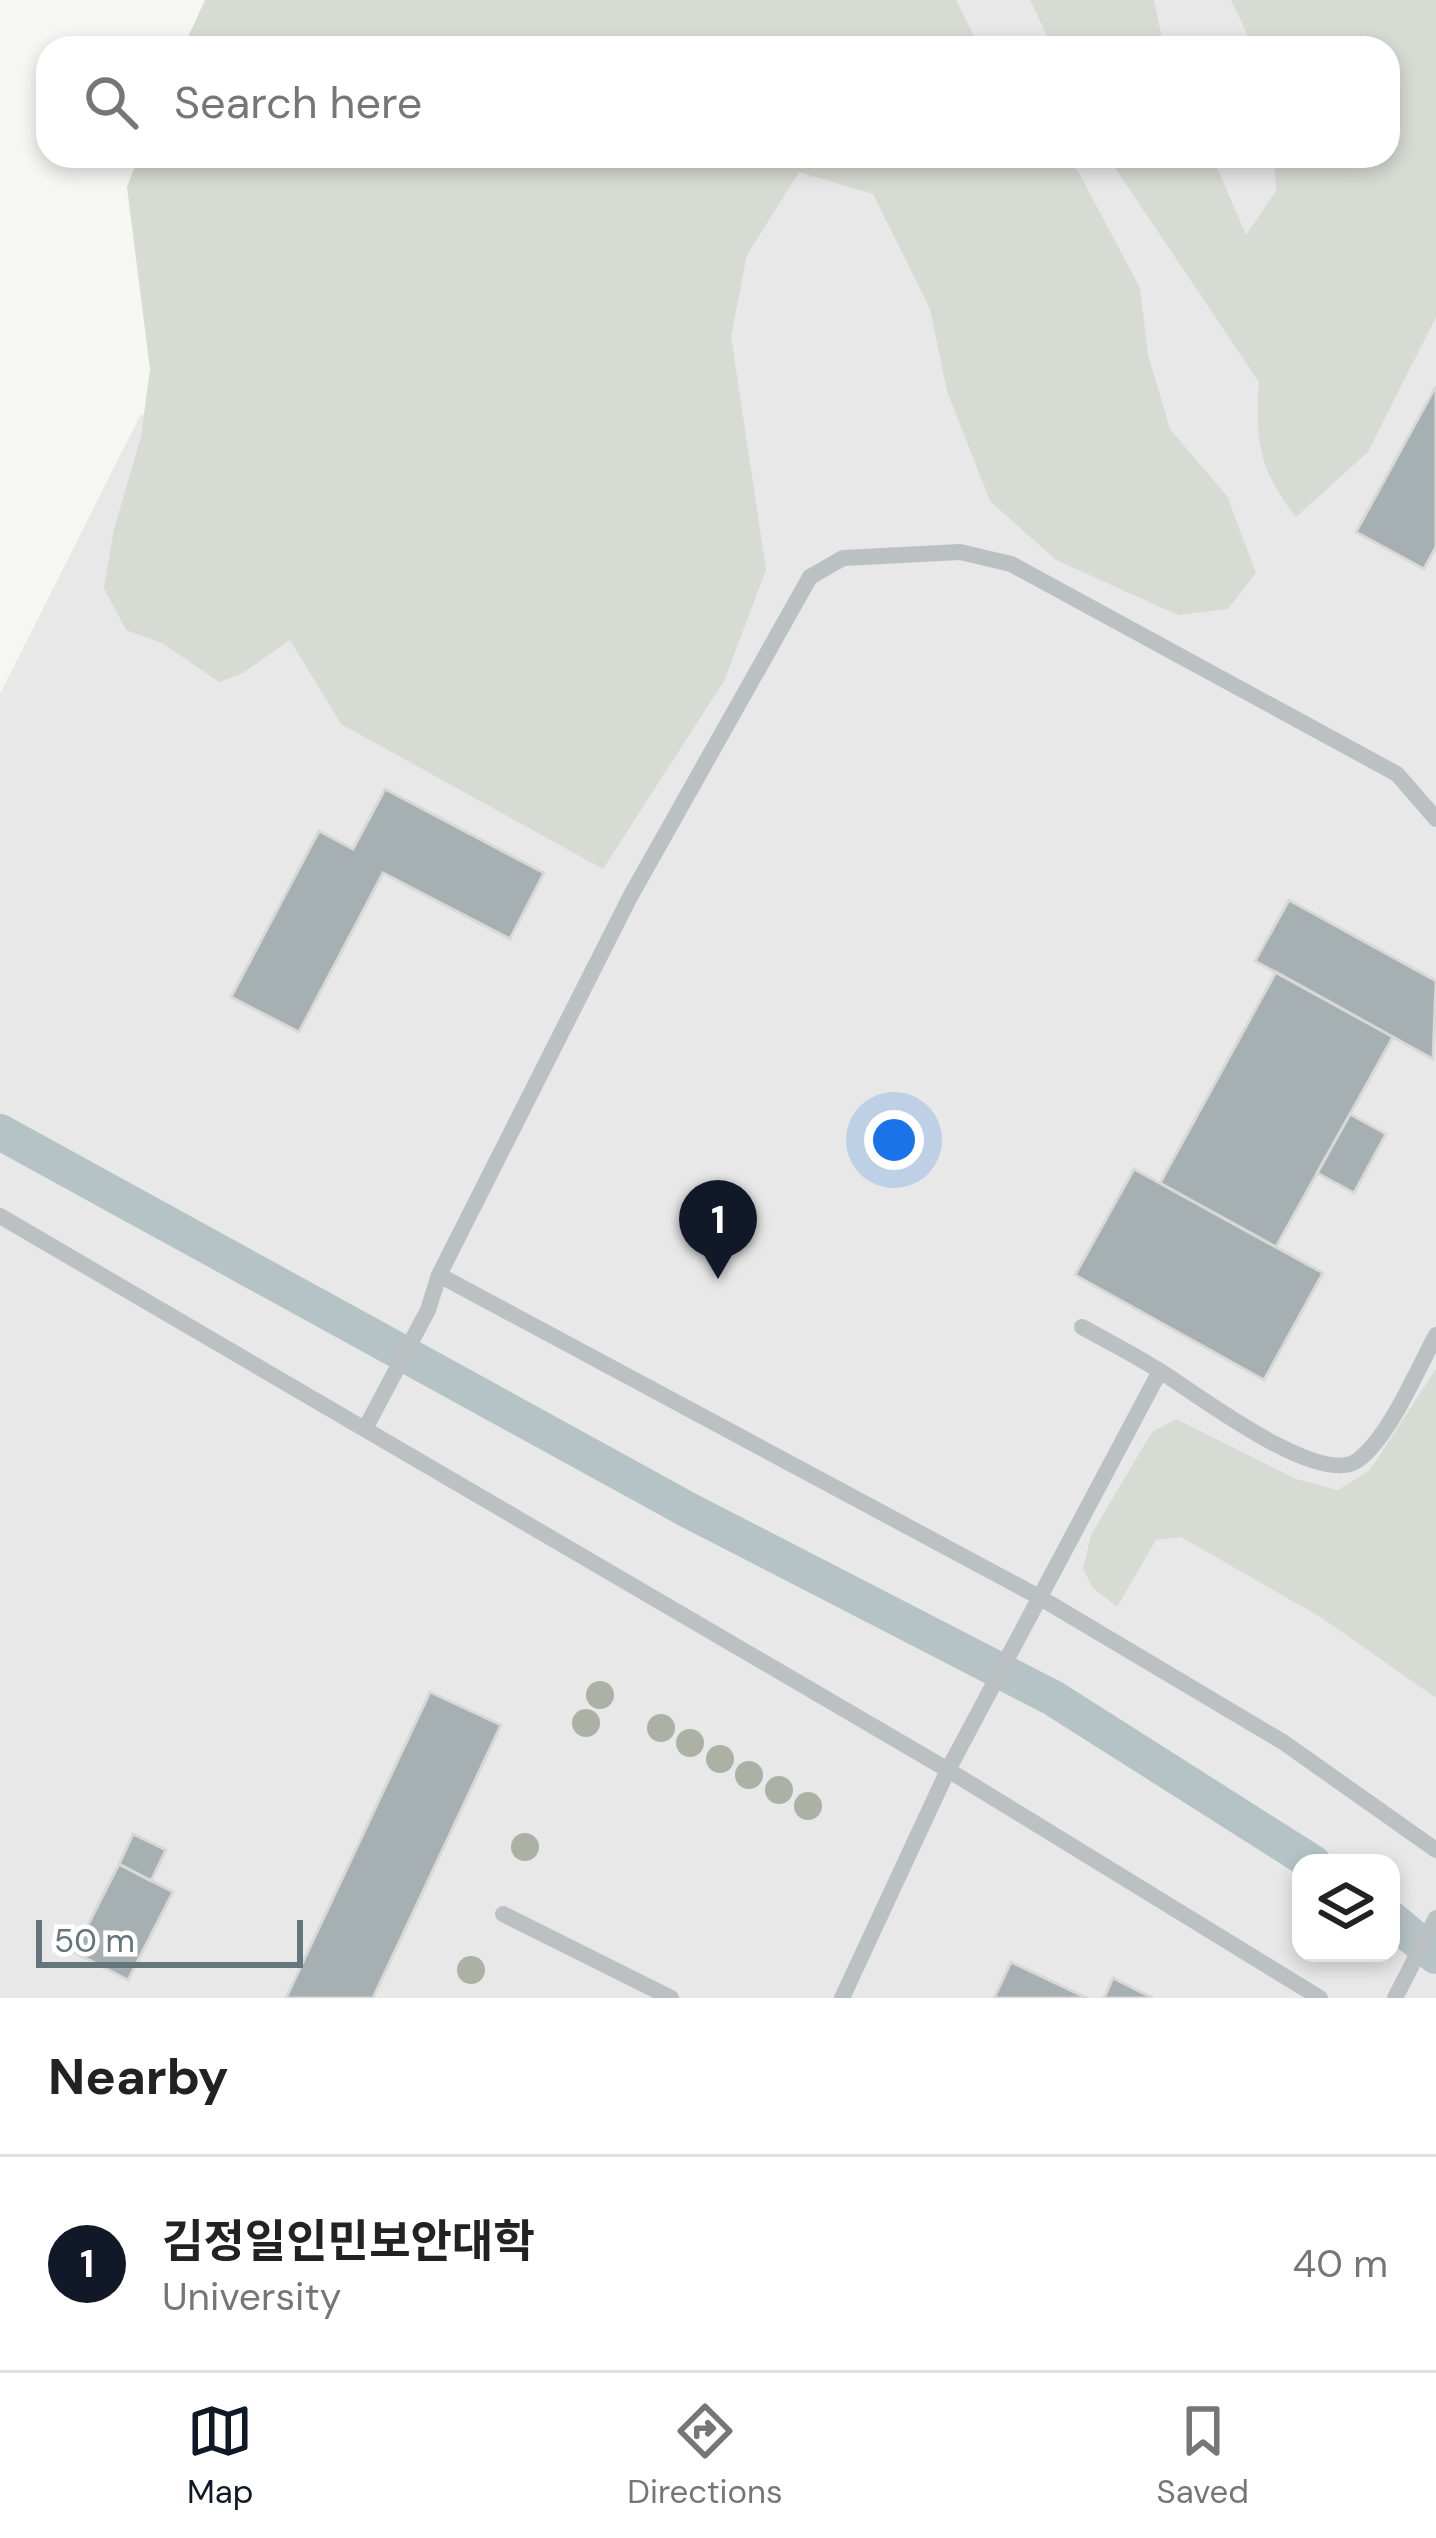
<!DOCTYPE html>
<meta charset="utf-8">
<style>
body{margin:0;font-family:"DM Sans","Noto Sans KR",sans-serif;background:#f2f2f2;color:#222}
.controls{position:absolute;right:36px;bottom:36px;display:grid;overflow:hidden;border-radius:24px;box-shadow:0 6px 18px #0003}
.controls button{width:108px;height:108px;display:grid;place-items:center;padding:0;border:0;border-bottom:3px solid #e0e0e0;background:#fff;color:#222;font:60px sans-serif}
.scale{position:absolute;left:36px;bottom:30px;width:267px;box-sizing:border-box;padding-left:12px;border:6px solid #64757c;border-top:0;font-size:33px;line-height:42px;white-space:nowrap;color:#64757c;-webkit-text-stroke:9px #fff;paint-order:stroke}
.you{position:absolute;left:894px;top:1140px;width:42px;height:42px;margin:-30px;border:9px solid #fff;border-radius:50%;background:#1a73e8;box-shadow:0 0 0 18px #1a73e833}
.badge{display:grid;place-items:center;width:78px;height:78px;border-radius:50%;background:#111827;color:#fff;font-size:39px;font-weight:700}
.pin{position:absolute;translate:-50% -99px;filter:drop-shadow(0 3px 6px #0008)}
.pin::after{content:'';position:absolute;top:63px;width:42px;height:36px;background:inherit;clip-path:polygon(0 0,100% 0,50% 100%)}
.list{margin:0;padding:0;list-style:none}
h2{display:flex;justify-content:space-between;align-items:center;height:156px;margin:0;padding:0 48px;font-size:51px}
h2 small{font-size:39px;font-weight:400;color:#767676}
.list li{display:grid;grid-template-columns:78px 1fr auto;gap:36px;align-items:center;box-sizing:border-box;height:216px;padding:0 48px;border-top:3px solid #e0e0e0}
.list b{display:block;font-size:45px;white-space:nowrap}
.list p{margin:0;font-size:39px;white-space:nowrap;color:#767676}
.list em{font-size:39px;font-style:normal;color:#767676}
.icon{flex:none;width:66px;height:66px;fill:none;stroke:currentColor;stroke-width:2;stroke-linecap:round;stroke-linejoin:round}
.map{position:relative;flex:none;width:1436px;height:1998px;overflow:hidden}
.search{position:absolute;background:#fff;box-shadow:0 6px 18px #0003;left:36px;right:36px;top:36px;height:132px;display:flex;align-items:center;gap:30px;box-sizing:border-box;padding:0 42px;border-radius:36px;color:#767676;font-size:45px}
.sheet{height:372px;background:#fff}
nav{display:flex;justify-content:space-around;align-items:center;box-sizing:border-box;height:168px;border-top:3px solid #e0e0e0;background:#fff;font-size:33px;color:#767676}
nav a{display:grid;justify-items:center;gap:6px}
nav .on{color:#111827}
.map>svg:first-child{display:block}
.built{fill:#e7e8e7;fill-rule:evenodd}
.green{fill:#d7dbd3}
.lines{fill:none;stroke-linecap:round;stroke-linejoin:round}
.canal{stroke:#b6c3c6;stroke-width:36}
.building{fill:#a6afb2;stroke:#d8d8d6;stroke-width:3}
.service{stroke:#bbc1c3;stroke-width:16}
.tree{fill:#abb2a5}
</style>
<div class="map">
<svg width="1436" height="1998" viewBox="0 0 1436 1998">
<rect width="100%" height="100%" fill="#f6f6f3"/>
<path class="built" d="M552 0H1436V1998H0V694L140 416 432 292 488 156H1388V48H532ZM1301 1863H1391V1953H1301Z"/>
<path class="green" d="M205 0H956L980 48H183Z
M1030 0H1154L1164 48H1053Z
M1231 0H1436V317L1368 452 1296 517C1259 471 1255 440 1259 382L1107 156H1212L1246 235 1276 191 1274 156H1388V48H1254Z
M139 156H1065L1079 173 1140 288 1148 355 1170 429 1227 496 1256 573 1228 609 1178 615 1056 560 990 501 947 391 930 309 873 194 799 172 747 255 731 336 766 570 724 681 603 869 341 724 290 640 243 673 219 682 162 643 126 630 104 588 114 529 141 437 150 369 127 187Z
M1436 1369V1698L1322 1618 1181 1537 1156 1540 1117 1607 1093 1588 1083 1569 1091 1535 1152 1432 1176 1419 1296 1479 1338 1490 1370 1470Z"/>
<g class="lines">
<path class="canal" d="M0 1132 690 1511 1053 1698 1313 1863
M1391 1919 1436 1956"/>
</g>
<path class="building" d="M1436 386V547L1424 569 1356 532Z
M385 789 544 873 510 939 383 873 299 1032 231 997 319 831 353 849Z
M1289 900 1436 981 1433 1059 1255 961Z
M1276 972 1393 1037 1276 1247 1160 1183Z
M1350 1114 1386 1134 1354 1193 1317 1173Z
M1134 1169 1323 1273 1264 1380 1075 1275Z
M430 1692 501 1725 373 1998H286Z
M133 1834 166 1850 151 1881 119 1864Z
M119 1864 173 1892 128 1980 74 1952Z
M1011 1962 1087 1998H994Z
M1113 1978 1153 1998H1104Z"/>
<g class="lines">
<path class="service" d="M0 1216 948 1770 1320 1998
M439 1275 1039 1597 1283 1742 1436 1850
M1082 1327C1109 1342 1137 1356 1163 1373 1198 1395 1321 1489 1358 1460 1390 1436 1417 1370 1436 1335
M366 1427 428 1310 439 1275 630 897 810 577 843 558 960 552 1011 564 1397 774 1436 819
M503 1914 671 1998
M842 1998 948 1770 1160 1371
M1395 1998 1436 1918"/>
</g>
<g class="tree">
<circle cx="600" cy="1695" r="14"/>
<circle cx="586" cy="1723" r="14"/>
<circle cx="661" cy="1728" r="14"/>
<circle cx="690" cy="1743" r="14"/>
<circle cx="720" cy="1759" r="14"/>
<circle cx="749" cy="1775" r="14"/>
<circle cx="779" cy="1790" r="14"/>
<circle cx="808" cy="1806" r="14"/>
<circle cx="525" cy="1847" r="14"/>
<circle cx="471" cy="1970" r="14"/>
</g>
</svg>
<div class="controls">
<button><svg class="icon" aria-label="layers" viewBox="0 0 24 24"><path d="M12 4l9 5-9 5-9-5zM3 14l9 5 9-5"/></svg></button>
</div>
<div class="scale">50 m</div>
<div class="you"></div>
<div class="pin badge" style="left:718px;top:1279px">1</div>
<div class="search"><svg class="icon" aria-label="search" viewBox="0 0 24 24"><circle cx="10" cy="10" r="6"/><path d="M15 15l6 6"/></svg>Search here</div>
</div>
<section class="sheet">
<h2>Nearby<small></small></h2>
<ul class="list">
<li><span class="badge">1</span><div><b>김정일인민보안대학</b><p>University</p></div><em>40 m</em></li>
</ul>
</section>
<nav>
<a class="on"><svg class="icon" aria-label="map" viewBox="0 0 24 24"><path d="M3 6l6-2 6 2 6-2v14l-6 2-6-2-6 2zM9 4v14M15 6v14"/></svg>Map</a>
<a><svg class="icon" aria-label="directions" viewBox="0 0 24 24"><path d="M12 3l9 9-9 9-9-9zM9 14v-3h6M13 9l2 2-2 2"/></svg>Directions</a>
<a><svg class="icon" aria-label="saved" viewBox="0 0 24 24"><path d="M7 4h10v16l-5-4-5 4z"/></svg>Saved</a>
</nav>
